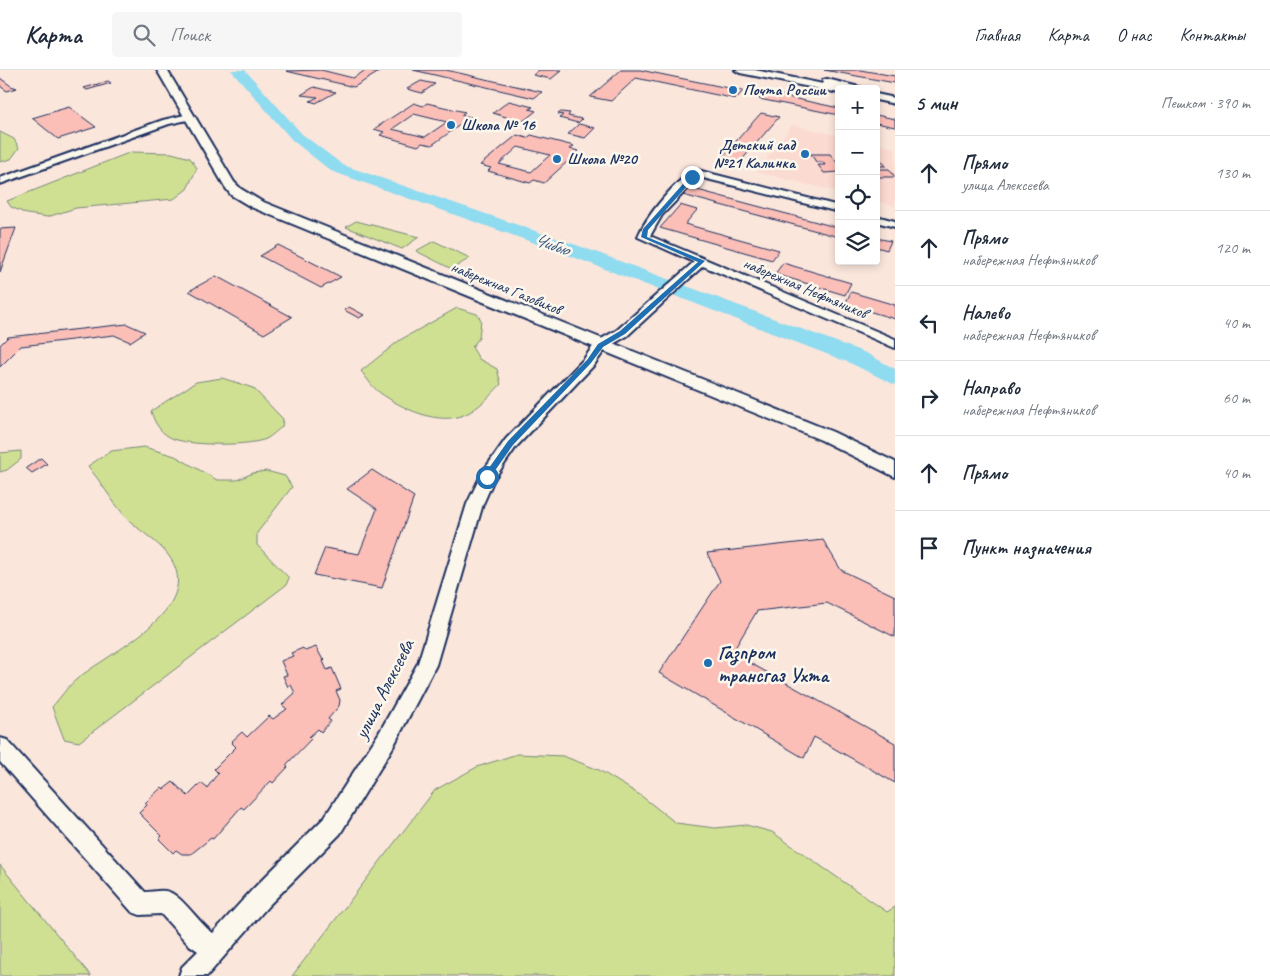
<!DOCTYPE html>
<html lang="ru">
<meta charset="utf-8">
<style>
body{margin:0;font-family:Caveat,sans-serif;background:#f6f6f7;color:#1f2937}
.controls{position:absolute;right:15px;top:15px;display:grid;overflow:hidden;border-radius:5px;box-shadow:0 2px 8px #0003}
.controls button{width:45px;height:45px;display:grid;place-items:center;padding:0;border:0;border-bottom:1px solid #e0e1e3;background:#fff;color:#1f2937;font:25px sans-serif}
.stop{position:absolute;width:15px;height:15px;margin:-11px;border:4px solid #1f6fb2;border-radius:50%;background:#fff}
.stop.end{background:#1f6fb2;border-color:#fff;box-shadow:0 1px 5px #0008}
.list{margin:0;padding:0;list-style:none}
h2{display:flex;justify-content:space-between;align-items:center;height:65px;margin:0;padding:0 20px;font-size:21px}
h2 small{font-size:16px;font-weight:400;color:#747a83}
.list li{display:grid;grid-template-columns:32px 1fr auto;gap:15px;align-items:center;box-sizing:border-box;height:75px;padding:0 20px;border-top:1px solid #e0e1e3}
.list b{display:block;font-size:19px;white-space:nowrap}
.list p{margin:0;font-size:16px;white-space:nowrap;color:#747a83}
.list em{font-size:16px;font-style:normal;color:#747a83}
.icon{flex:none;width:28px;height:28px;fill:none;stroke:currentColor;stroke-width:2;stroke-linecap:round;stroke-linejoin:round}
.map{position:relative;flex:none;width:895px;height:906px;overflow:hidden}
header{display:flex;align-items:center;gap:30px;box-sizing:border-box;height:70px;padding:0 25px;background:#fff;border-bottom:1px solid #e0e1e3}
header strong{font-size:24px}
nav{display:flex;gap:28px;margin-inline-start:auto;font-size:18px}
.search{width:350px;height:45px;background:#f6f6f7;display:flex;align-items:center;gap:12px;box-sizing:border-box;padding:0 18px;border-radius:5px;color:#747a83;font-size:19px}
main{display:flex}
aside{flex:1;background:#fff}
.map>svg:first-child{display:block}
.built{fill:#fbdad1}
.green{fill:#d0e093;stroke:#768878}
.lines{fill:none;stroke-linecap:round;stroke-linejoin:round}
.river{fill:#8fdbef;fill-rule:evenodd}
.building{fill:#fbbfb8;stroke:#1b2f5e;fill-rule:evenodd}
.minor-casing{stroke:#1b2f5e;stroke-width:4}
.major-casing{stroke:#1b2f5e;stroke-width:4}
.minor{fill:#fbf7ec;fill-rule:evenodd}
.major{fill:#fbf7ec;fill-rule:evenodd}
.route{fill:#1f6fb2}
.poi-dot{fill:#1f6fb2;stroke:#fbf7ec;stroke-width:2}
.labels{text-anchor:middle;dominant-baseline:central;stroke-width:5;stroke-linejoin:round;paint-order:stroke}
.far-poi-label{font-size:16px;font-weight:bold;fill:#1b2f5e;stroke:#fbf7ec;text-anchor:start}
.far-street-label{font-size:16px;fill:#1b2f5e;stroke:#fbf7ec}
.far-water-label{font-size:18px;font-style:italic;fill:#385a82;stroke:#fbf7ec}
.poi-label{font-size:20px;font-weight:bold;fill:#1b2f5e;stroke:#fbf7ec;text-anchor:start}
.street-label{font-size:20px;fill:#1b2f5e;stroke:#fbf7ec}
</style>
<header>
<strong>Карта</strong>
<div class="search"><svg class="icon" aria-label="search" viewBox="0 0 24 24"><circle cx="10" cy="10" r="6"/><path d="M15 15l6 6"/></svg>Поиск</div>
<nav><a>Главная</a><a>Карта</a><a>О нас</a><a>Контакты</a></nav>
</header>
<main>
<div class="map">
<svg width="895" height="906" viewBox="0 0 895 906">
<rect width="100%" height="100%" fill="#fbe6dc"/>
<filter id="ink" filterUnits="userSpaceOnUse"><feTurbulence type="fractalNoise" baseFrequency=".02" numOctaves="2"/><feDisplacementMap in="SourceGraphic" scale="10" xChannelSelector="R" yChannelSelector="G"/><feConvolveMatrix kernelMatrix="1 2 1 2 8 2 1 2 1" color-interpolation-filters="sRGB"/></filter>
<g filter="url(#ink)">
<path class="built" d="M792 55 839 66V122L757 102Z
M876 74 895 78V136L876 131Z"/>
<path class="green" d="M0 62 14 69 19 78 11 89 0 92Z
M131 82 172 83 190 88 197 98 187 119 174 129 76 138 47 147 27 144 11 137 7 131Z
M356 151 419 167 402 179 346 157Z
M434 171 470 188 452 199 416 181Z
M457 238 477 244 481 250 479 268 472 277 479 289 497 299 501 314C491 325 479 338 466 344 439 357 401 338 379 322 372 317 366 307 361 301L400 270Z
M222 308 253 318 283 349 282 357C277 360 272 366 266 369 249 376 193 376 174 369 162 365 154 353 151 341L196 312Z
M144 377 175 386 217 410H237L253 403 266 401 285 406 292 417 257 463V475L289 508 286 515 79 672 64 669 52 637C60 628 68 616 77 609 108 583 207 539 169 486 157 470 137 460 124 445 111 430 101 412 88 396L111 381Z
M21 381V389L7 400 0 402V383Z
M517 684 563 686 599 700 640 725 676 753 715 758 746 755 772 762 887 842 895 837V906H292L435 720 477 697Z
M0 795 91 906H0Z"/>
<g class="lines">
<path class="river" d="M231 0H245L302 64 343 95 582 177 866 283 895 299V315L850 293 568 185 331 101 292 70Z"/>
</g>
<path class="building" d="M321 0 353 8 366 0 379 2 354 17 286 1Z
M413 0H446L542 22 534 28Z
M539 0H562L551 9 533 5Z
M621 0H640L743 21 736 29 636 8 611 31 590 27Z
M824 0H860L895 6V13Z
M0 8 11 16 17 18 7 21 0 16Z
M108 11 111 13 87 20 84 18Z
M421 11 435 14 422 23 407 19Z
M314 17 326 20 336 22 316 33 310 31 318 27 301 25Z
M764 22 839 38V45L759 29Z
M509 31 533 37 529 39 536 41 522 52 493 43Z
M414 33 423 36 427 33 465 42 461 45 471 47 432 75 422 73 418 76 380 65 384 62 374 59ZM414 44 430 48 447 52 425 67 392 59Z
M69 37 96 57 58 69 32 48Z
M561 42 570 43 568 46 582 49 578 53 559 48 563 45 558 44Z
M761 43 779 47 740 92 721 88Z
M876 45 895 49V57L876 53Z
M579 54 595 58 585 68 568 64Z
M517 65 527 68 531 65 574 76 570 79 579 81 544 113 534 110 530 113 488 101 491 98 480 95ZM518 77 550 85 531 102 499 94Z
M811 84H830L839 95V102L824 103 818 95H825L823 92H816Z
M876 89H880L886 96H878L880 99H889L895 107H876Z
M690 118 839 158V167L683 125Z
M680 135 697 140 685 154 779 180 772 190 660 158Z
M16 158 0 202V159Z
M876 168 891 171 887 180 876 177Z
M278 175 341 207 321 218 260 186Z
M783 193 851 213 845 225 775 204Z
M216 206 292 247 264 264 189 221Z
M851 222 895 235V249L845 234Z
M349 237 364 245 359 248 344 240Z
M127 254 145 262 130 272 114 265 21 276 0 297V275L8 267Z
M41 388 47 394 32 403 26 398Z
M372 400 414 427 382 518 314 505 325 478 359 484 377 439 347 419Z
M823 470 841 500 895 526V567L827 533 757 541 732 583 895 673V713L814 667 804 688 659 603 720 511 707 483Z
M316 577 323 590 325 589 323 591 327 600 332 598 341 619 336 621 340 630 339 636 328 649 331 651 321 662 318 659 309 667 311 669 286 695 288 697 273 713 271 711 244 739 241 737 213 769 211 768 191 784H182L176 780 173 783 159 769 162 766 139 743 147 735 145 733 162 717 164 719 173 712 188 726 201 713 207 718 218 703 214 699 236 677 231 672 242 662 247 667 269 646 273 649 287 639 282 635 295 623 291 615 288 617 283 606 287 605 281 591 293 586 291 583 303 578 305 581Z"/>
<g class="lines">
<g class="minor-casing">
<path id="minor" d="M189 44 194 47 192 49 169 54 0 114V108L163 50Z
M697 100 839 136V142L699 107 662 145 650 166 895 269V278L703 196 627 266 606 278 594 295 516 377 494 409 483 434 436 595 393 677 340 764 268 836 207 906H179L182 897 198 881 188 874 161 844 140 845 132 842 0 692V668L7 670 145 822C151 822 159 820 165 821 180 822 199 854 213 863L252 820 324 748 379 663 418 593 467 434 482 403 506 369 584 289 596 272 617 260 694 192 638 167C644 149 679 105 697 100Z
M876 146 895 151V157L876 152Z"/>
</g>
<g class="major-casing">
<path id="major" d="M157 0H167L234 112 241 119 261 131 833 362 895 392V407L821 370 251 137 231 125 225 117Z
M735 0H755L823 14V10L827 9 867 19H839V23L740 3Z
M876 24 895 28V34L876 30Z"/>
</g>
<use href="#minor" class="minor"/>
<use href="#major" class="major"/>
</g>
</g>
<path class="route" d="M690 106 695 107 648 160 647 167 705 191 625 264 603 277 591 293 513 375 489 409H484V405L508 371 587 290 598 274 620 261 698 192 641 167 643 159Z"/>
<g class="poi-dot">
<circle cx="733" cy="20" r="5"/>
<circle cx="451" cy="55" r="5"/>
<circle cx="805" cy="84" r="5"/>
<circle cx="557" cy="89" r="5"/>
<circle cx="708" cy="593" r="5"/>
</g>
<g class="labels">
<g class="far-poi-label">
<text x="743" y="20">Почта России</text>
<text x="461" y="55">Школа № 16</text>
<text x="795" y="75" text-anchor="end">Детский сад<tspan x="795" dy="18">№21 Калинка</tspan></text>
<text x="567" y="89">Школа №20</text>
</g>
<g class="far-street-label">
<text transform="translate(506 218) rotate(22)">набережная Газовиков</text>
<text transform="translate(805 218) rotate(23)">набережная Нефтяников</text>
</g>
<g class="far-water-label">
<text transform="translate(552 174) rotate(19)">Чибью</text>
</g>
<g class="poi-label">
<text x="718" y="582">Газпром<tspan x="718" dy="23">трансгаз Ухта</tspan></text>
</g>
<g class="street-label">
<text transform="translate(384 619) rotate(-63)">улица Алексеева</text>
</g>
</g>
</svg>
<div class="controls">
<button>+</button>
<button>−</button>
<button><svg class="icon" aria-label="locate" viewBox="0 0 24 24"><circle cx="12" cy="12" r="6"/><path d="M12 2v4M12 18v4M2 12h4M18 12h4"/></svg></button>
<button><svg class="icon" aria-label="layers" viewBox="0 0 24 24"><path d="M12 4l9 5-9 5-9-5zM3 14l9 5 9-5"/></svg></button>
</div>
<div class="stop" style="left:487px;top:407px"></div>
<div class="stop end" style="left:692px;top:107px"></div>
</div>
<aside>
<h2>5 мин<small>Пешком · 390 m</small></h2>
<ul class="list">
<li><svg class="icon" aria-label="ahead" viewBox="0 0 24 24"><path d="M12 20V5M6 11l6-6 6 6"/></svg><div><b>Прямо</b><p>улица Алексеева</p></div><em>130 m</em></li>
<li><svg class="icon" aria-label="ahead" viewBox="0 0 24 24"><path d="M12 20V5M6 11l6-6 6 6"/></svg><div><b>Прямо</b><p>набережная Нефтяников</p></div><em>120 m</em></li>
<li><svg class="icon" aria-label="left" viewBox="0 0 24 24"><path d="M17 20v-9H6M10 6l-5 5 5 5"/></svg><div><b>Налево</b><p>набережная Нефтяников</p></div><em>40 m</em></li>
<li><svg class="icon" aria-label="right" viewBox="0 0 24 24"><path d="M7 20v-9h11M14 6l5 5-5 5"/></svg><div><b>Направо</b><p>набережная Нефтяников</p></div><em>60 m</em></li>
<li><svg class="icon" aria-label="ahead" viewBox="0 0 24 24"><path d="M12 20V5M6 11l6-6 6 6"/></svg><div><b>Прямо</b></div><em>40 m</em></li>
<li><svg class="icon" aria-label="arrive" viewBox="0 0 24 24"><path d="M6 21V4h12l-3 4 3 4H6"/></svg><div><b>Пункт назначения</b></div></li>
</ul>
</aside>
</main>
